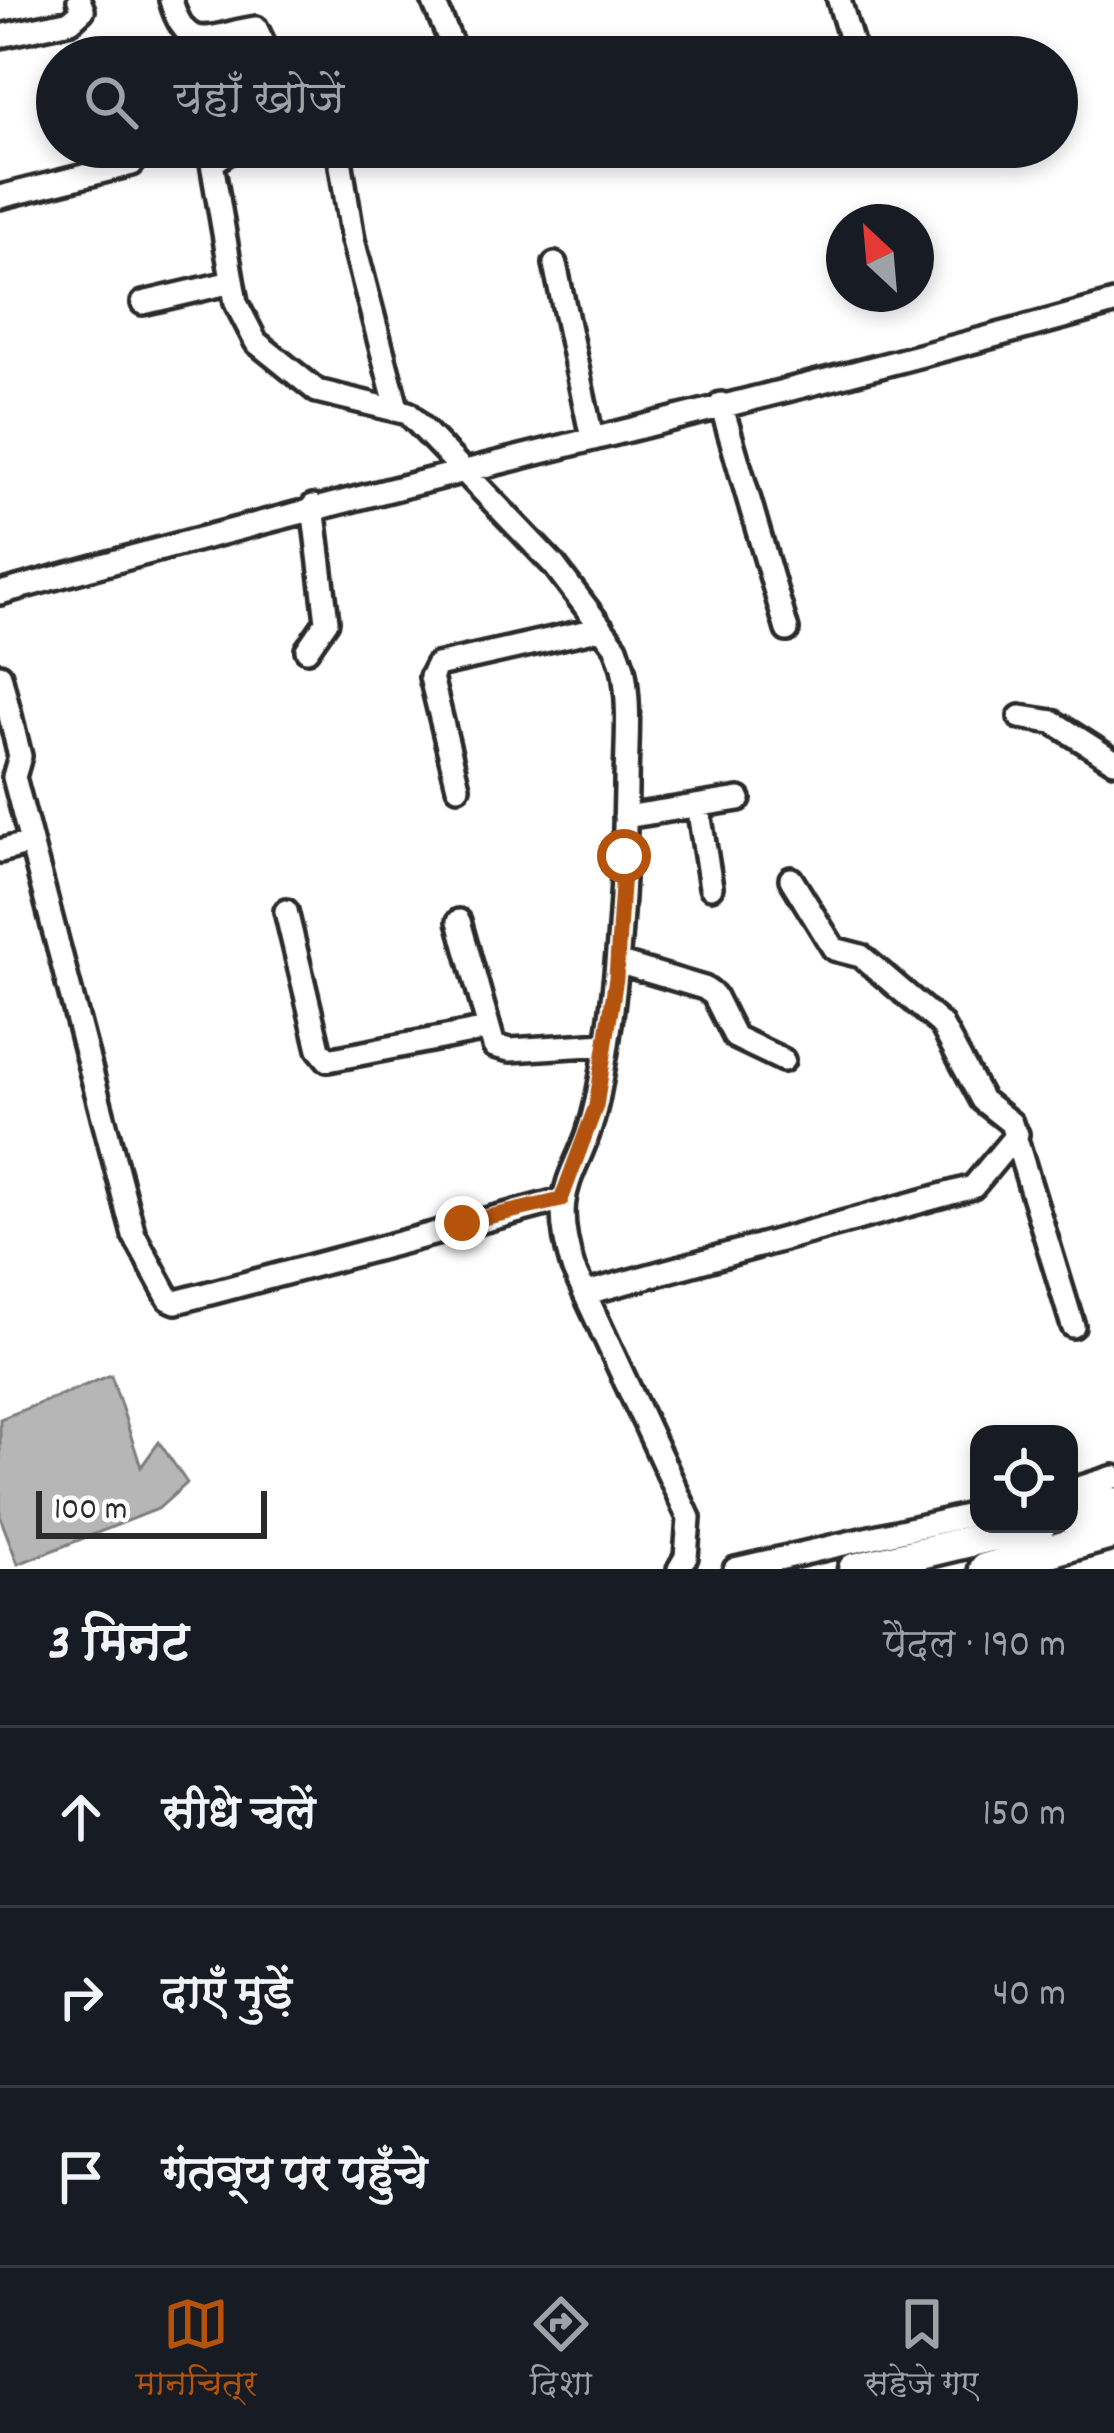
<!DOCTYPE html>
<html lang="hi">
<meta charset="utf-8">
<style>
body{margin:0;font-family:Dekko,"Playpen Sans Deva",sans-serif;background:#20242c;color:#f1f3f6}
.controls{position:absolute;right:36px;bottom:36px;display:grid;overflow:hidden;border-radius:24px;box-shadow:0 6px 18px #0003}
.controls button{width:108px;height:108px;display:grid;place-items:center;padding:0;border:0;border-bottom:3px solid #363941;background:#171b24;color:#f1f3f6;font:60px sans-serif}
.compass{position:absolute;left:826px;top:204px;width:108px;height:108px;border-radius:50%;background:#171b24;box-shadow:0 6px 18px #0003;rotate:334deg}
.scale{position:absolute;left:36px;bottom:30px;width:231px;box-sizing:border-box;padding-left:12px;border:6px solid #2b2b2b;border-top:0;font-size:33px;line-height:42px;white-space:nowrap;color:#2b2b2b;-webkit-text-stroke:9px #fff;paint-order:stroke}
.stop{position:absolute;width:36px;height:36px;margin:-27px;border:9px solid #b45309;border-radius:50%;background:#fff}
.stop.end{background:#b45309;border-color:#fff;box-shadow:0 3px 12px #0008}
.list{margin:0;padding:0;list-style:none}
h2{display:flex;justify-content:space-between;align-items:center;height:156px;margin:0;padding:0 48px;font-size:51px}
h2 small{font-size:39px;font-weight:400;color:#9ea1a6}
.list li{display:grid;grid-template-columns:78px 1fr auto;gap:36px;align-items:center;box-sizing:border-box;height:180px;padding:0 48px;border-top:3px solid #363941}
.list b{display:block;font-size:45px;white-space:nowrap}
.list em{font-size:39px;font-style:normal;color:#9ea1a6}
.icon{flex:none;width:66px;height:66px;fill:none;stroke:currentColor;stroke-width:2;stroke-linecap:round;stroke-linejoin:round}
.map{position:relative;flex:none;width:1114px;height:1569px;overflow:hidden}
.search{position:absolute;background:#171b24;box-shadow:0 6px 18px #0003;left:36px;right:36px;top:36px;height:132px;display:flex;align-items:center;gap:30px;box-sizing:border-box;padding:0 42px;border-radius:66px;color:#9ea1a6;font-size:45px}
.sheet{height:696px;background:#171b24}
nav{display:flex;justify-content:space-around;align-items:center;box-sizing:border-box;height:168px;border-top:3px solid #363941;background:#171b24;font-size:33px;color:#9ea1a6}
nav a{display:grid;justify-items:center;gap:6px}
nav .on{color:#b45309}
.map>svg:first-child{display:block}
.water{fill:#b6b6b6;stroke:#7e7e7e;stroke-width:3}
.lines{fill:none;stroke-linecap:round;stroke-linejoin:round}
.minor-casing{stroke:#2b2b2b;stroke-width:30}
.highway-casing{stroke:#2b2b2b;stroke-width:39}
.minor{stroke:#fff;stroke-width:21}
.highway{stroke:#fff;stroke-width:30}
.route{stroke:#b45309;stroke-width:15}
</style>
<div class="map">
<svg width="1114" height="1569" viewBox="0 0 1114 1569">
<rect width="100%" height="100%" fill="#fff"/>
<filter id="ink" filterUnits="userSpaceOnUse"><feTurbulence type="fractalNoise" baseFrequency=".00833" numOctaves="2"/><feDisplacementMap in="SourceGraphic" scale="24" xChannelSelector="R" yChannelSelector="G"/><feConvolveMatrix kernelMatrix="1 2 1 2 8 2 1 2 1" color-interpolation-filters="sRGB"/></filter>
<g filter="url(#ink)">
<path class="water" d="M111 1375 141 1467 159 1442 187 1483 158 1509 18 1564 0 1517V1419Z"/>
<g class="lines">
<g class="minor-casing">
<path id="minor" d="M171 0C187 58 212 34 256 28L270 57
M433 0 452 45 441 57
M839 0 856 57
M0 36 71 21 83 10 79 0
M236 147 212 163 236 303 256 342 317 391 408 413 554 565 616 647 623 668C631 707 626 748 626 788 624 893 618 998 597 1101 581 1178 546 1181 573 1268L689 1518 686 1557 679 1569
M338 147 353 240 397 408
M0 197 132 164
M555 264 592 438
M143 303 232 282
M721 404 787 630
M0 593C370 489 744 407 1114 303
M307 650 327 621 313 506
M0 675 20 756 14 777 134 1235 169 1299 176 1302 561 1200
M1020 717 1053 722 1114 761
M458 787 431 677 437 665 602 628
M698 806 711 887
M625 817 739 799
M0 851 30 843
M791 879 834 949 861 956 941 1024 982 1100 1011 1123 1073 1326
M286 911 319 1049 328 1060 487 1029
M459 921 494 1046 510 1050 606 1044
M617 962 704 988 714 995 735 1037 783 1060
M587 1293 973 1187 1017 1134
M1069 1491 1114 1477
M735 1569 979 1513"/>
</g>
<g class="highway-casing">
<path id="highway" d="M1069 1517 1114 1503
M854 1569 1041 1524
M985 1569 1114 1533"/>
</g>
<use href="#minor" class="minor"/>
<use href="#highway" class="highway"/>
</g>
</g>
<g class="lines" filter="url(#ink)">
<path class="route" d="M462 1223 561 1200 596 1106 616 978 624 856"/>
</g>
</svg>
<div class="controls">
<button><svg class="icon" aria-label="locate" viewBox="0 0 24 24"><circle cx="12" cy="12" r="6"/><path d="M12 2v4M12 18v4M2 12h4M18 12h4"/></svg></button>
</div>
<svg class="compass" viewBox="-18 -18 36 36"><path d="M0-13l5 13h-10z" fill="#e53935"/><path d="M0 13l5-13h-10z" fill="#9ea1a6"/></svg>
<div class="scale">100 m</div>
<div class="stop" style="left:624px;top:856px"></div>
<div class="stop end" style="left:462px;top:1223px"></div>
<div class="search"><svg class="icon" aria-label="search" viewBox="0 0 24 24"><circle cx="10" cy="10" r="6"/><path d="M15 15l6 6"/></svg>यहाँ खोजें</div>
</div>
<section class="sheet">
<h2>3 मिनट<small>पैदल · 190 m</small></h2>
<ul class="list">
<li><svg class="icon" aria-label="ahead" viewBox="0 0 24 24"><path d="M12 20V5M6 11l6-6 6 6"/></svg><div><b>सीधे चलें</b></div><em>150 m</em></li>
<li><svg class="icon" aria-label="right" viewBox="0 0 24 24"><path d="M7 20v-9h11M14 6l5 5-5 5"/></svg><div><b>दाएँ मुड़ें</b></div><em>40 m</em></li>
<li><svg class="icon" aria-label="arrive" viewBox="0 0 24 24"><path d="M6 21V4h12l-3 4 3 4H6"/></svg><div><b>गंतव्य पर पहुँचे</b></div></li>
</ul>
</section>
<nav>
<a class="on"><svg class="icon" aria-label="map" viewBox="0 0 24 24"><path d="M3 6l6-2 6 2 6-2v14l-6 2-6-2-6 2zM9 4v14M15 6v14"/></svg>मानचित्र</a>
<a><svg class="icon" aria-label="directions" viewBox="0 0 24 24"><path d="M12 3l9 9-9 9-9-9zM9 14v-3h6M13 9l2 2-2 2"/></svg>दिशा</a>
<a><svg class="icon" aria-label="saved" viewBox="0 0 24 24"><path d="M7 4h10v16l-5-4-5 4z"/></svg>सहेजे गए</a>
</nav>
